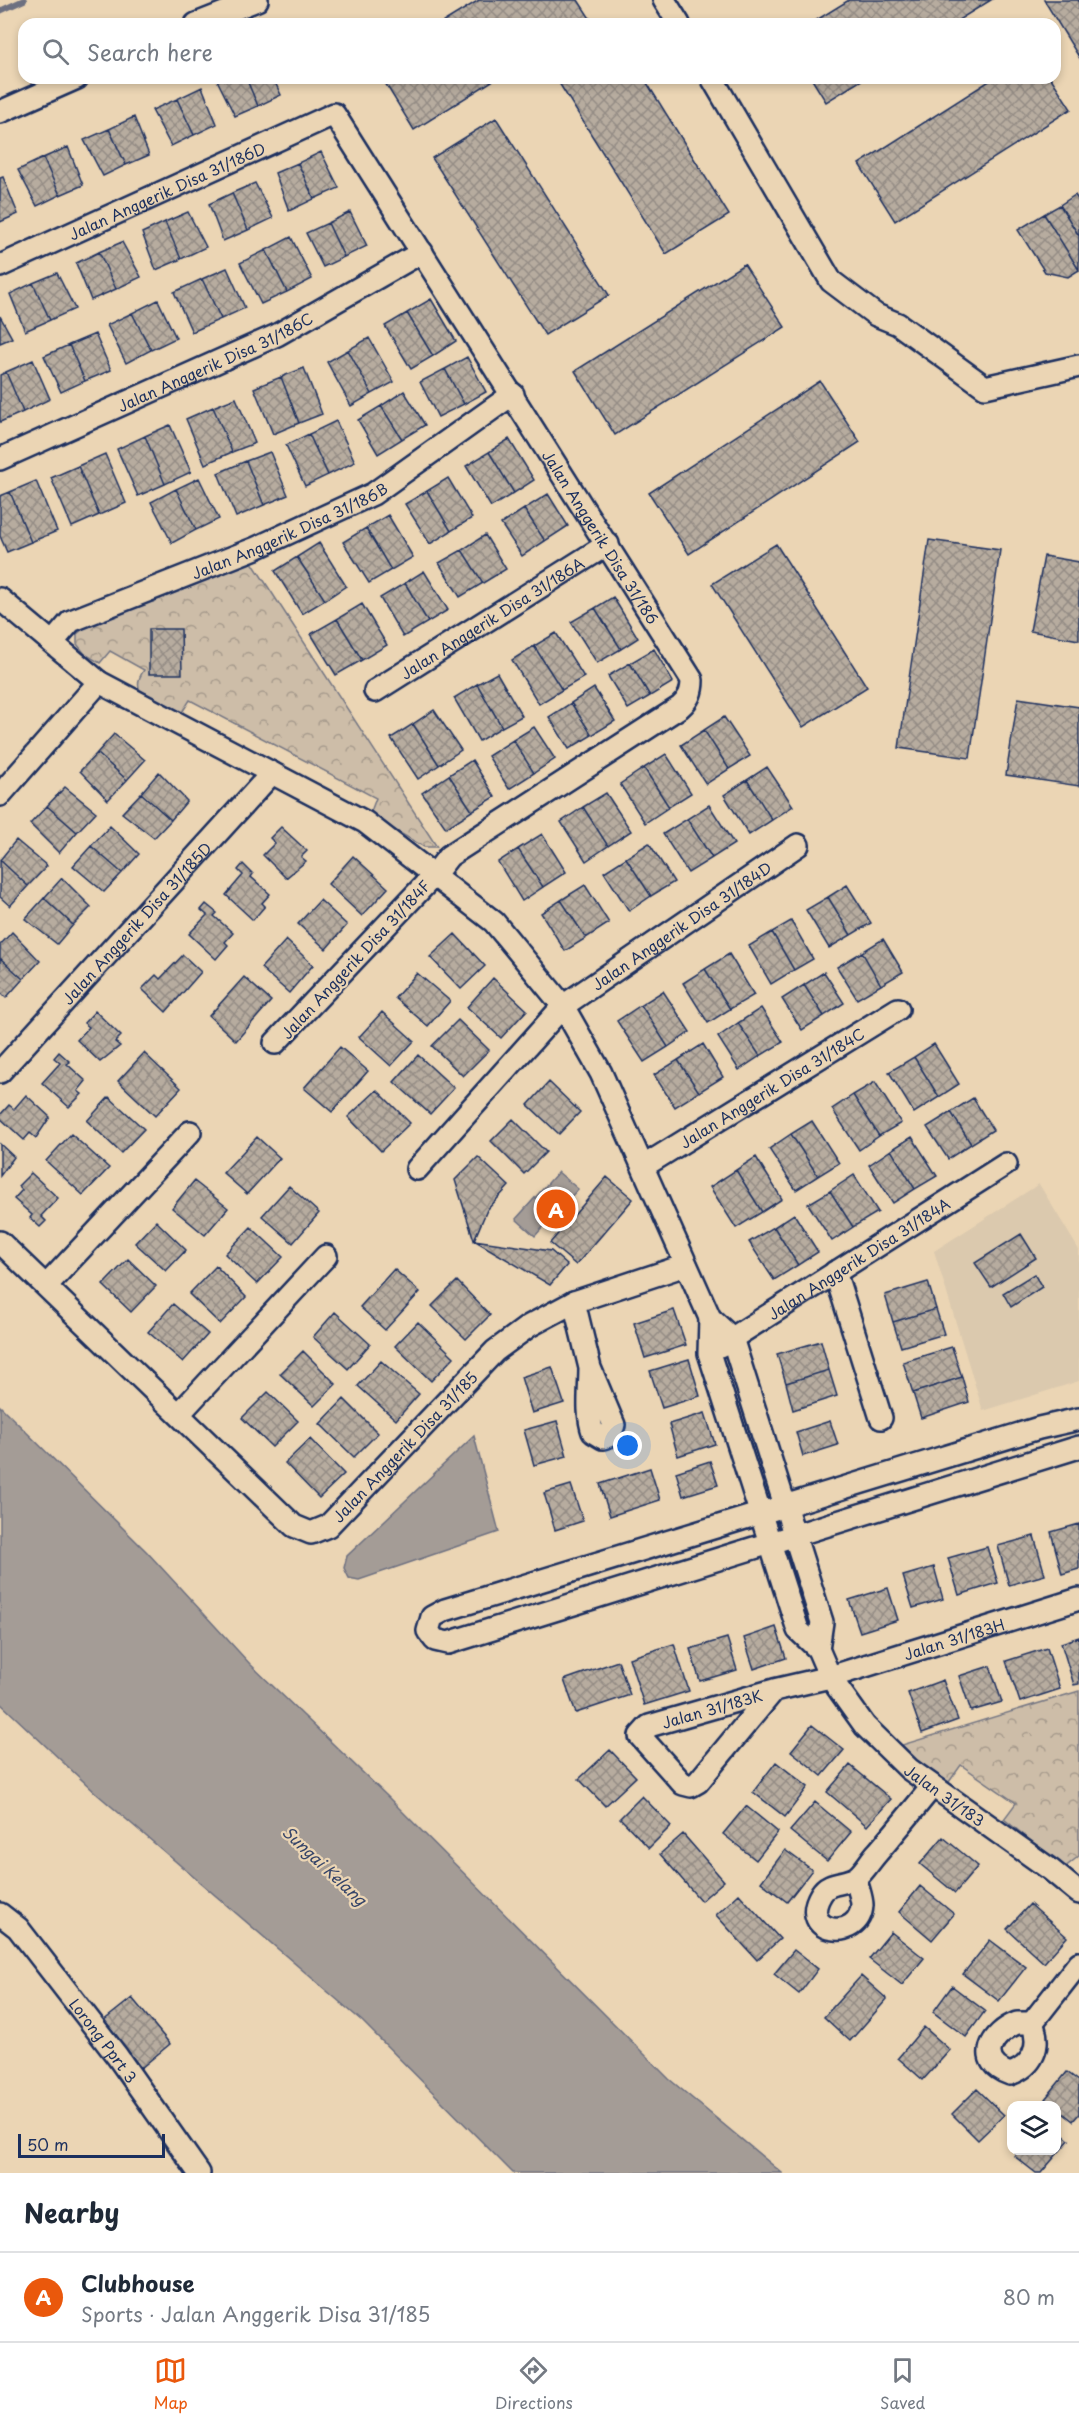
<!DOCTYPE html>
<meta charset="utf-8">
<style>
body{margin:0;font-family:"Playpen Sans",sans-serif;background:#f6f6f7;color:#1f2937}
.controls{position:absolute;right:18px;bottom:18px;display:grid;overflow:hidden;border-radius:12px;box-shadow:0 3px 9px #0003}
.controls button{width:54px;height:54px;display:grid;place-items:center;padding:0;border:0;border-bottom:2px solid #e0e1e3;background:#fff;color:#1f2937;font:30px sans-serif}
.scale{position:absolute;left:18px;bottom:15px;width:147px;box-sizing:border-box;padding-left:6px;border:3px solid #1b2f5e;border-top:0;font-size:16px;line-height:21px;white-space:nowrap;color:#1b2f5e;-webkit-text-stroke:4px #ebd5b4;paint-order:stroke}
.you{position:absolute;left:628px;top:1446px;width:21px;height:21px;margin:-15px;border:4px solid #fff;border-radius:50%;background:#1a73e8;box-shadow:0 0 0 9px #1a73e833}
.badge{display:grid;place-items:center;width:39px;height:39px;border-radius:50%;background:#ea580c;color:#fff;font-size:20px;font-weight:700}
.pin{position:absolute;translate:-50% -50%;border:3px solid #fff;box-shadow:0 2px 6px #0006}
.list{margin:0;padding:0;list-style:none}
h2{display:flex;justify-content:space-between;align-items:center;height:78px;margin:0;padding:0 24px;font-size:26px}
h2 small{font-size:20px;font-weight:400;color:#747a83}
.list li{display:grid;grid-template-columns:39px 1fr auto;gap:18px;align-items:center;box-sizing:border-box;height:90px;padding:0 24px;border-top:2px solid #e0e1e3}
.list b{display:block;font-size:22px;white-space:nowrap}
.list p{margin:0;font-size:20px;white-space:nowrap;color:#747a83}
.list em{font-size:20px;font-style:normal;color:#747a83}
.icon{flex:none;width:33px;height:33px;fill:none;stroke:currentColor;stroke-width:2;stroke-linecap:round;stroke-linejoin:round}
.map{position:relative;flex:none;width:1079px;height:2173px;overflow:hidden}
.search{position:absolute;background:#fff;box-shadow:0 3px 9px #0003;left:18px;right:18px;top:18px;height:66px;display:flex;align-items:center;gap:15px;box-sizing:border-box;padding:0 21px;border-radius:18px;color:#747a83;font-size:22px}
.sheet{height:168px;background:#fff}
nav{display:flex;justify-content:space-around;align-items:center;box-sizing:border-box;height:84px;border-top:2px solid #e0e1e3;background:#fff;font-size:16px;color:#747a83}
nav a{display:grid;justify-items:center;gap:3px}
nav .on{color:#ea580c}
.map>svg:first-child{display:block}
.built{fill:#dbc9ae}
.park{fill:url(#park-crowns);stroke:#747683;stroke-width:1.5}
.water{fill:#a49c96;stroke:#6d7080;stroke-width:1.5}
.lines{fill:none;stroke-linecap:round;stroke-linejoin:round}
.stream{stroke:#6d7080;stroke-width:6}
.building{fill:url(#building-cross-hatch);stroke:#1b2f5e;stroke-width:1.5}
.minor-casing{stroke:#1b2f5e;stroke-width:26}
.minor{stroke:#ebd5b4;stroke-width:21}
.labels{text-anchor:middle;dominant-baseline:central;stroke-width:4.5;stroke-linejoin:round;paint-order:stroke}
.street-label{font-size:15px;fill:#1b2f5e;stroke:#ebd5b4}
.water-label{font-size:16px;font-style:italic;fill:#364569;stroke:#ebd5b4}
</style>
<div class="map">
<svg width="1079" height="2173" viewBox="0 0 1079 2173">
<defs>
<pattern id="park-crowns" width="20" height="18" patternUnits="userSpaceOnUse" patternTransform="scale(1.5)"><rect width="20" height="18" fill="#cdbda8"/><path d="M2 6a3 3 0 1 1 6 0M12 15a3 3 0 1 1 6 0" fill="none" stroke="#a69a8c"/></pattern>
<pattern id="building-cross-hatch" width="8" height="8" patternUnits="userSpaceOnUse" patternTransform="scale(1.5)"><rect width="8" height="8" fill="#b7ac9f"/><path d="M0 0l8 8M0 8l8-8" fill="none" stroke="#948c85"/></pattern>
</defs>
<rect width="100%" height="100%" fill="#ebd5b4"/>
<filter id="ink" filterUnits="userSpaceOnUse"><feTurbulence type="fractalNoise" baseFrequency=".0167" numOctaves="2"/><feDisplacementMap in="SourceGraphic" scale="12" xChannelSelector="R" yChannelSelector="G"/><feConvolveMatrix kernelMatrix="1 2 1 2 8 2 1 2 1" color-interpolation-filters="sRGB"/></filter>
<g filter="url(#ink)">
<path class="built" d="M1039 1184 1079 1250V1381L983 1411 934 1251Z"/>
<path class="park" d="M250 559 437 847H424L374 818 370 814 376 798 190 700 179 717C159 705 125 696 144 670L110 651 100 663 85 654 77 644V634L88 625Z
M1079 1691V1856L1064 1868 1004 1819 1016 1803 961 1765 949 1782 920 1764 902 1745Z"/>
<path class="water" d="M558 1172 578 1189 535 1236 516 1219Z
M0 1406 147 1552 250 1664 386 1795 669 2079 782 2173H513L362 2021 98 1795 0 1703Z
M474 1436 499 1532 359 1580 349 1578 344 1568 347 1556Z"/>
<g class="lines">
<path class="stream" d="M0 11 24 0"/>
</g>
<path class="building" d="M479 0H578L591 20 584 24H440Z
M849 0H991L952 24H810Z
M1044 0H1079V57Z
M222 78H246L258 106 235 116 217 80Z
M246 78H273L281 95 258 106Z
M382 78H497L414 130Z
M568 78H644L729 215 666 254 559 83Z
M811 78H865L826 102Z
M994 78H1051L1071 109 895 221 859 164Z
M202 87 217 124 194 135 177 99Z
M177 99 194 135 171 146 152 110Z
M134 117 149 155 126 165 109 129Z
M496 118 609 295 545 335 432 158Z
M109 129 126 165 103 176 84 140Z
M68 147 83 185 60 195 43 158Z
M321 152 339 188 314 199 298 163Z
M43 158 60 195 37 206 18 170Z
M298 163 314 199 289 211 275 173Z
M3 177 18 214 0 222V178Z
M255 183 273 218 248 230 232 193Z
M232 193 248 230 223 241 209 204Z
M1075 195 1079 201V236L1060 205Z
M1060 205 1079 236V270L1044 214Z
M188 212 206 247 181 259 165 222Z
M350 212 367 246 344 257 328 223Z
M1044 214 1079 270 1068 277 1045 272 1018 230Z
M165 222 181 259 156 270 142 233Z
M328 223 344 257 323 267 306 233Z
M291 237 312 279 287 292 266 250Z
M122 242 141 277 116 289 99 252Z
M266 250 287 292 261 304 240 263Z
M99 252 116 289 91 300 76 263Z
M744 264 785 327 615 435 575 371Z
M227 268 245 308 221 319 202 279Z
M57 273 75 309 50 320 33 283Z
M202 279 221 319 192 332 174 292Z
M33 283 50 320 25 331 10 294Z
M431 299 456 341 433 356 407 313Z
M158 300 176 338 151 350 132 313Z
M132 313 151 350 126 363 107 325Z
M407 313 433 356 411 369 385 326Z
M0 316 12 338 0 343Z
M95 334 111 370 85 381 69 345Z
M369 338 394 382 372 394 348 350Z
M69 345 85 381 61 392 44 356Z
M348 350 372 394 351 406 327 362Z
M467 357 486 392 464 404 445 369Z
M33 360 50 399 23 412 6 372Z
M304 368 322 414 299 423 281 377Z
M445 369 464 404 438 417 420 382Z
M6 372 23 412 0 422V375Z
M281 377 299 423 273 434 254 388Z
M820 381 860 442 689 554 649 493Z
M404 391 425 425 402 439 381 406Z
M236 398 255 443 232 452 213 407Z
M381 406 402 439 378 454 358 420Z
M213 407 232 452 205 464 186 419Z
M336 421 355 462 328 475 309 434Z
M170 425 191 472 165 484 145 436Z
M309 434 328 475 305 486 286 445Z
M145 436 165 484 138 496 117 449Z
M509 439 534 480 514 493 489 452Z
M270 452 288 495 264 505 246 461Z
M489 452 514 493 491 507 466 466Z
M105 454 126 503 99 515 78 466Z
M246 461 264 505 236 517 218 473Z
M78 466 99 515 72 527 51 478Z
M199 478 219 519 196 530 176 489Z
M448 478 472 518 451 531 427 491Z
M36 481 57 531 31 542 10 492Z
M176 489 196 530 172 543 151 502Z
M427 491 451 531 430 544 405 504Z
M10 492 31 542 7 552 0 536V496Z
M548 494 568 526 545 541 524 509Z
M524 509 545 541 522 556 501 524Z
M388 515 413 557 391 570 366 528Z
M366 528 391 570 369 583 343 542Z
M485 535 506 569 483 583 462 550Z
M929 540 1000 550 970 758 899 748Z
M319 543 346 586 325 600 297 557Z
M776 544 867 687 803 727 712 584Z
M462 550 483 583 460 597 439 563Z
M1044 556 1079 562V640L1030 631Z
M297 557 325 600 302 614 275 571Z
M424 571 448 610 428 622 405 583Z
M405 583 428 622 403 637 380 598Z
M613 597 638 638 621 649 595 608Z
M362 604 387 645 362 660 337 619Z
M595 608 621 649 597 663 571 622Z
M337 619 362 660 336 675 311 634Z
M149 629H181L182 674H149Z
M556 633 584 677 562 690 534 646Z
M534 646 562 690 539 704 512 660Z
M654 649 673 682 650 696 630 663Z
M630 663 650 696 628 709 608 676Z
M497 673 522 716 502 727 477 684Z
M477 684 502 727 479 741 454 698Z
M594 688 615 721 592 735 571 703Z
M1018 698 1079 707V786L1006 775Z
M571 703 592 735 569 749 549 717Z
M434 710 461 750 439 765 413 724Z
M724 717 750 756 729 769 704 730Z
M413 724 439 765 418 779 391 738Z
M534 727 555 759 534 773 513 740Z
M704 730 729 769 706 784 681 745Z
M114 734 145 760 127 780 97 753Z
M513 740 534 773 509 789 488 756Z
M97 753 127 780 108 800 80 771Z
M666 754 691 793 669 807 644 768Z
M472 760 495 797 472 811 449 775Z
M767 767 793 806 772 820 747 780Z
M644 768 669 807 645 823 620 784Z
M159 772 187 801 171 820 141 793Z
M449 775 472 811 446 828 422 793Z
M747 780 772 820 749 835 724 795Z
M65 787 96 812 77 832 47 806Z
M141 793 171 820 154 838 122 813Z
M606 793 631 831 608 846 583 807Z
M709 805 734 844 712 858 687 819Z
M47 806 77 832 59 853 30 824Z
M583 807 608 846 586 861 561 822Z
M687 819 712 858 688 873 663 834Z
M110 826 139 854 122 873 91 846Z
M281 827 307 851 301 857 306 861 286 878 263 855 275 843 270 838Z
M542 834 566 872 543 887 518 849Z
M16 840 47 866 28 886 0 860Z
M649 843 674 882 651 896 626 858Z
M91 846 122 873 104 892 73 866Z
M518 849 543 887 522 901 498 862Z
M353 856 388 888 362 916 328 884Z
M626 858 651 896 629 911 604 872Z
M0 860 28 886 10 906 0 897Z
M243 864 253 874 251 877 270 894 262 903 265 906 253 920 226 895 243 875 238 870Z
M62 878 91 907 73 925 44 898Z
M585 885 609 923 586 938 561 900Z
M847 885 871 923 851 935 828 897Z
M828 897 851 935 829 948 806 910Z
M44 898 73 925 57 944 25 919Z
M320 900 347 925 326 949 298 924Z
M561 900 586 938 565 951 541 913Z
M206 904 217 913 214 916 233 933 225 942 228 945 216 959 189 934 207 915 201 910Z
M791 921 813 959 794 970 772 932Z
M12 932 40 961 23 979 0 958V945Z
M772 932 794 970 771 984 749 946Z
M455 934 485 966 461 989 430 957Z
M883 939 903 972 881 985 862 952Z
M286 940 313 965 289 993 261 968Z
M862 952 881 985 857 999 837 967Z
M729 954 754 995 730 1009 705 969Z
M183 955 201 972 166 1012 142 989 156 975 160 979Z
M0 958 23 979 6 998 0 992Z
M705 969 730 1009 708 1023 683 983Z
M824 972 844 1003 824 1016 804 985Z
M417 973 450 1001 428 1026 395 998Z
M244 977 271 1001 236 1041 209 1016Z
M493 978 527 1010 501 1038 467 1007Z
M804 985 824 1016 802 1030 782 999Z
M663 991 690 1032 668 1047 641 1005Z
M641 1005 668 1047 644 1062 617 1021Z
M761 1008 783 1042 760 1056 738 1023Z
M95 1011 121 1036 115 1042 120 1046 100 1062 77 1040 89 1027 84 1023Z
M382 1012 414 1041 391 1066 359 1037Z
M458 1020 489 1050 463 1076 432 1046Z
M738 1023 760 1056 739 1070 718 1037Z
M703 1044 723 1077 699 1092 678 1060Z
M934 1044 959 1084 939 1097 914 1057Z
M340 1047 368 1071 332 1112 304 1088Z
M59 1052 70 1062 67 1064 86 1081 78 1091 82 1094 69 1107 42 1083 60 1063 54 1058Z
M144 1053 181 1088 155 1116 118 1081Z
M418 1055 454 1088 430 1114 394 1082Z
M914 1057 939 1097 914 1113 889 1072Z
M678 1060 699 1092 675 1107 654 1075Z
M549 1082 580 1112 559 1134 528 1105Z
M875 1082 901 1123 879 1136 853 1095Z
M377 1090 410 1123 381 1151 348 1117Z
M26 1095 50 1117 36 1138 30 1133 24 1140 0 1118V1115L9 1105 14 1109Z
M853 1095 879 1136 859 1150 832 1109Z
M109 1097 144 1129 121 1153 87 1121Z
M973 1098 993 1130 971 1144 951 1112Z
M951 1112 971 1144 948 1159 927 1127Z
M513 1119 546 1152 524 1174 491 1141Z
M812 1121 839 1163 818 1176 791 1134Z
M71 1134 109 1168 83 1195 46 1161Z
M791 1134 818 1176 796 1190 769 1149Z
M257 1137 280 1158 247 1194 223 1173Z
M912 1137 937 1176 915 1189 891 1150Z
M0 1144 14 1157 0 1176Z
M891 1150 915 1189 893 1203 869 1165Z
M478 1157 509 1186 487 1210 474 1240 455 1180Z
M756 1157 782 1199 762 1212 736 1170Z
M736 1170 762 1212 736 1228 710 1187Z
M31 1173 58 1198 41 1216 46 1221 40 1227 30 1218 32 1215 14 1199 22 1190 18 1186Z
M854 1175 878 1212 853 1227 830 1191Z
M607 1177 633 1199 576 1265 550 1243Z
M194 1181 228 1208 205 1235 172 1208Z
M289 1186 319 1213 293 1243 262 1216Z
M830 1191 853 1227 832 1241 808 1204Z
M794 1214 818 1252 798 1265 774 1227Z
M156 1221 186 1250 166 1271 135 1243Z
M251 1227 283 1257 257 1284 225 1254Z
M774 1227 798 1265 774 1280 749 1242Z
M1021 1234 1036 1258 991 1287 975 1263Z
M474 1240 551 1251 567 1265 550 1285Z
M128 1259 156 1286 131 1312 103 1285Z
M216 1266 246 1297 220 1324 189 1294Z
M394 1269 420 1292 385 1330 360 1307Z
M1034 1274 1042 1287 1011 1307 1003 1293Z
M457 1281 490 1315 466 1339 432 1306Z
M928 1282 936 1309 893 1322 885 1295Z
M173 1304 208 1334 183 1362 148 1332Z
M936 1309 944 1334 901 1347 893 1322Z
M674 1310 686 1345 645 1358 634 1323Z
M335 1312 370 1344 348 1369 313 1337Z
M418 1322 454 1357 431 1381 395 1346Z
M821 1341 829 1370 786 1383 777 1354Z
M952 1347 962 1377 913 1393 903 1362Z
M303 1351 336 1384 314 1406 280 1374Z
M689 1359 700 1396 662 1408 650 1371Z
M381 1361 419 1394 396 1420 358 1386Z
M552 1367 564 1403 532 1413 521 1377Z
M829 1370 837 1396 793 1410 786 1383Z
M962 1377 969 1402 921 1418 913 1393Z
M268 1392 298 1421 272 1447 242 1418Z
M344 1399 378 1433 354 1457 320 1424Z
M705 1413 715 1444 678 1456 669 1424Z
M557 1421 567 1456 534 1465 524 1430Z
M830 1421 838 1445 803 1456 796 1432Z
M310 1439 344 1474 319 1498 285 1463Z
M710 1461 718 1485 683 1496 676 1472Z
M650 1468 660 1500 610 1516 600 1484Z
M571 1485 583 1521 555 1530 544 1493Z
M1079 1524V1569L1062 1574 1051 1532Z
M1034 1536 1045 1575 1009 1585 998 1546Z
M987 1547 998 1583 959 1595 948 1558Z
M934 1567 943 1599 913 1608 903 1576Z
M888 1588 898 1620 860 1632 849 1600Z
M776 1627 786 1658 754 1669 744 1638Z
M1079 1637V1684L1074 1685 1061 1643Z
M727 1638 737 1670 700 1681 690 1649Z
M674 1644 689 1691 644 1705 629 1658Z
M1047 1648 1060 1689 1020 1702 1006 1661Z
M618 1661 630 1695 576 1713 564 1680Z
M990 1666 1002 1702 971 1711 959 1676Z
M943 1680 958 1720 922 1733 908 1693Z
M812 1725 844 1750 822 1776 791 1751Z
M610 1750 636 1777 605 1806 579 1779Z
M776 1762 808 1787 785 1817 753 1792Z
M850 1765 891 1799 867 1826 827 1792Z
M642 1796 671 1826 649 1848 620 1818Z
M815 1802 851 1832 827 1861 790 1831Z
M746 1806 778 1832 756 1860 723 1834Z
M683 1834 724 1881 701 1901 660 1854Z
M943 1837 978 1866 955 1893 920 1864Z
M785 1850 812 1870 787 1902 761 1882Z
M920 1886 954 1914 932 1940 899 1912Z
M739 1894 780 1939 757 1960 716 1915Z
M1030 1904 1067 1937 1044 1963 1007 1929Z
M891 1932 924 1958 902 1985 869 1959Z
M990 1940 1026 1967 999 2001 963 1974Z
M794 1950 818 1969 799 1994 774 1974Z
M861 1976 887 1999 850 2041 824 2017Z
M952 1986 985 2011 966 2037 933 2012Z
M132 1998 170 2044 141 2068 103 2021Z
M924 2027 950 2050 923 2080 898 2058Z
M1067 2072 1079 2081V2114L1073 2121 1045 2099Z
M977 2089 1004 2115 978 2140 952 2114Z
M1056 2129 1069 2140 1041 2173H1036L1014 2156 1019 2150H1056Z"/>
<g class="lines">
<g class="minor-casing">
<g id="minor">
<path d="M664 0 679 24"/>
<path d="M196 24 257 0"/>
<path d="M712 78 831 281 876 315 898 324 985 387 1079 366"/>
<path d="M0 112 77 78"/>
<path id="s1" d="M0 266 334 114 692 680C692 692 689 699 680 707L449 856 435 874 275 1043"/>
<path id="s2" d="M0 459 277 335 422 252"/>
<path d="M0 599 99 682 365 822 494 922 563 1006 601 1073 710 1318 732 1338 822 1622 818 1649"/>
<path id="s3" d="M53 642 71 621 256 548 373 494 513 394"/>
<path id="s4" d="M375 691 608 544"/>
<path d="M0 795 99 682"/>
<path id="s5" d="M0 1072 272 773"/>
<path id="s6" d="M644 1166 898 1009"/>
<path id="s7" d="M417 1169 563 1006 798 845"/>
<path id="s8" d="M0 1242 294 1526 311 1533 328 1526 495 1351 529 1326 574 1302 686 1265"/>
<path d="M835 1272 881 1418"/>
<path d="M47 1285 190 1132"/>
<path d="M574 1302 590 1368 614 1425 609 1436 603 1438 593 1432C586 1413 590 1389 590 1368"/>
<path id="s9" d="M710 1318 709 1353 798 1630 818 1649 830 1677 865 1726 909 1769 1051 1870 1079 1893"/>
<path id="s10" d="M720 1346 1006 1164"/>
<path d="M179 1414 326 1256"/>
<path d="M1079 1419 1039 1428 445 1610 432 1617 428 1631 435 1640 448 1643 1079 1447"/>
<path id="s11" d="M774 1690 698 1782 691 1786 683 1784 640 1736 649 1726 774 1690 830 1677 1079 1599"/>
<path d="M856 1878C857 1886 862 1897 862 1905 860 1943 797 1934 821 1894 829 1880 846 1885 857 1877 865 1871 871 1859 878 1852 896 1831 914 1809 931 1788"/>
<path id="s12" d="M0 1914 18 1928 117 2056 199 2173"/>
<path d="M1017 2023H1032C1042 2046 1033 2066 1010 2074 975 2062 991 2033 1017 2023Z"/>
<path d="M1032 2023 1079 1963"/>
</g>
</g>
<use href="#minor" class="minor"/>
</g>
</g>
<g class="labels">
<g class="street-label">
<text stroke="none"><textPath href="#s1" startOffset="183">Jalan Anggerik Disa 31/186D</textPath></text>
<text stroke="none"><textPath href="#s2" startOffset="236">Jalan Anggerik Disa 31/186C</textPath></text>
<text stroke="none"><textPath href="#s3" startOffset="264">Jalan Anggerik Disa 31/186B</textPath></text>
<text stroke="none"><textPath href="#s1" startOffset="867">Jalan Anggerik Disa 31/186</textPath></text>
<text stroke="none"><textPath href="#s4" startOffset="138">Jalan Anggerik Disa 31/186A</textPath></text>
<text stroke="none"><textPath href="#s5" startOffset="202">Jalan Anggerik Disa 31/185D</textPath></text>
<text stroke="none"><textPath href="#s7" startOffset="362">Jalan Anggerik Disa 31/184D</textPath></text>
<text transform="translate(355 959) rotate(-47)">Jalan Anggerik Disa 31/184F</text>
<text stroke="none"><textPath href="#s6" startOffset="150">Jalan Anggerik Disa 31/184C</textPath></text>
<text stroke="none"><textPath href="#s10" startOffset="164">Jalan Anggerik Disa 31/184A</textPath></text>
<text stroke="none"><textPath href="#s8" startOffset="556">Jalan Anggerik Disa 31/185</textPath></text>
<text stroke="none"><textPath href="#s11" startOffset="531">Jalan 31/183H</textPath></text>
<text stroke="none"><textPath href="#s11" startOffset="279">Jalan 31/183K</textPath></text>
<text stroke="none"><textPath href="#s9" startOffset="550">Jalan 31/183</textPath></text>
<text stroke="none"><textPath href="#s12" startOffset="164">Lorong Pprt 3</textPath></text>
</g>
<g class="water-label">
<text transform="translate(325 1865) rotate(43)">Sungai Kelang</text>
</g>
</g>
</svg>
<div class="controls">
<button><svg class="icon" aria-label="layers" viewBox="0 0 24 24"><path d="M12 4l9 5-9 5-9-5zM3 14l9 5 9-5"/></svg></button>
</div>
<div class="scale">50 m</div>
<div class="you"></div>
<div class="pin badge" style="left:556px;top:1209px">A</div>
<div class="search"><svg class="icon" aria-label="search" viewBox="0 0 24 24"><circle cx="10" cy="10" r="6"/><path d="M15 15l6 6"/></svg>Search here</div>
</div>
<section class="sheet">
<h2>Nearby<small></small></h2>
<ul class="list">
<li><span class="badge">A</span><div><b>Clubhouse</b><p>Sports · Jalan Anggerik Disa 31/185</p></div><em>80 m</em></li>
</ul>
</section>
<nav>
<a class="on"><svg class="icon" aria-label="map" viewBox="0 0 24 24"><path d="M3 6l6-2 6 2 6-2v14l-6 2-6-2-6 2zM9 4v14M15 6v14"/></svg>Map</a>
<a><svg class="icon" aria-label="directions" viewBox="0 0 24 24"><path d="M12 3l9 9-9 9-9-9zM9 14v-3h6M13 9l2 2-2 2"/></svg>Directions</a>
<a><svg class="icon" aria-label="saved" viewBox="0 0 24 24"><path d="M7 4h10v16l-5-4-5 4z"/></svg>Saved</a>
</nav>
